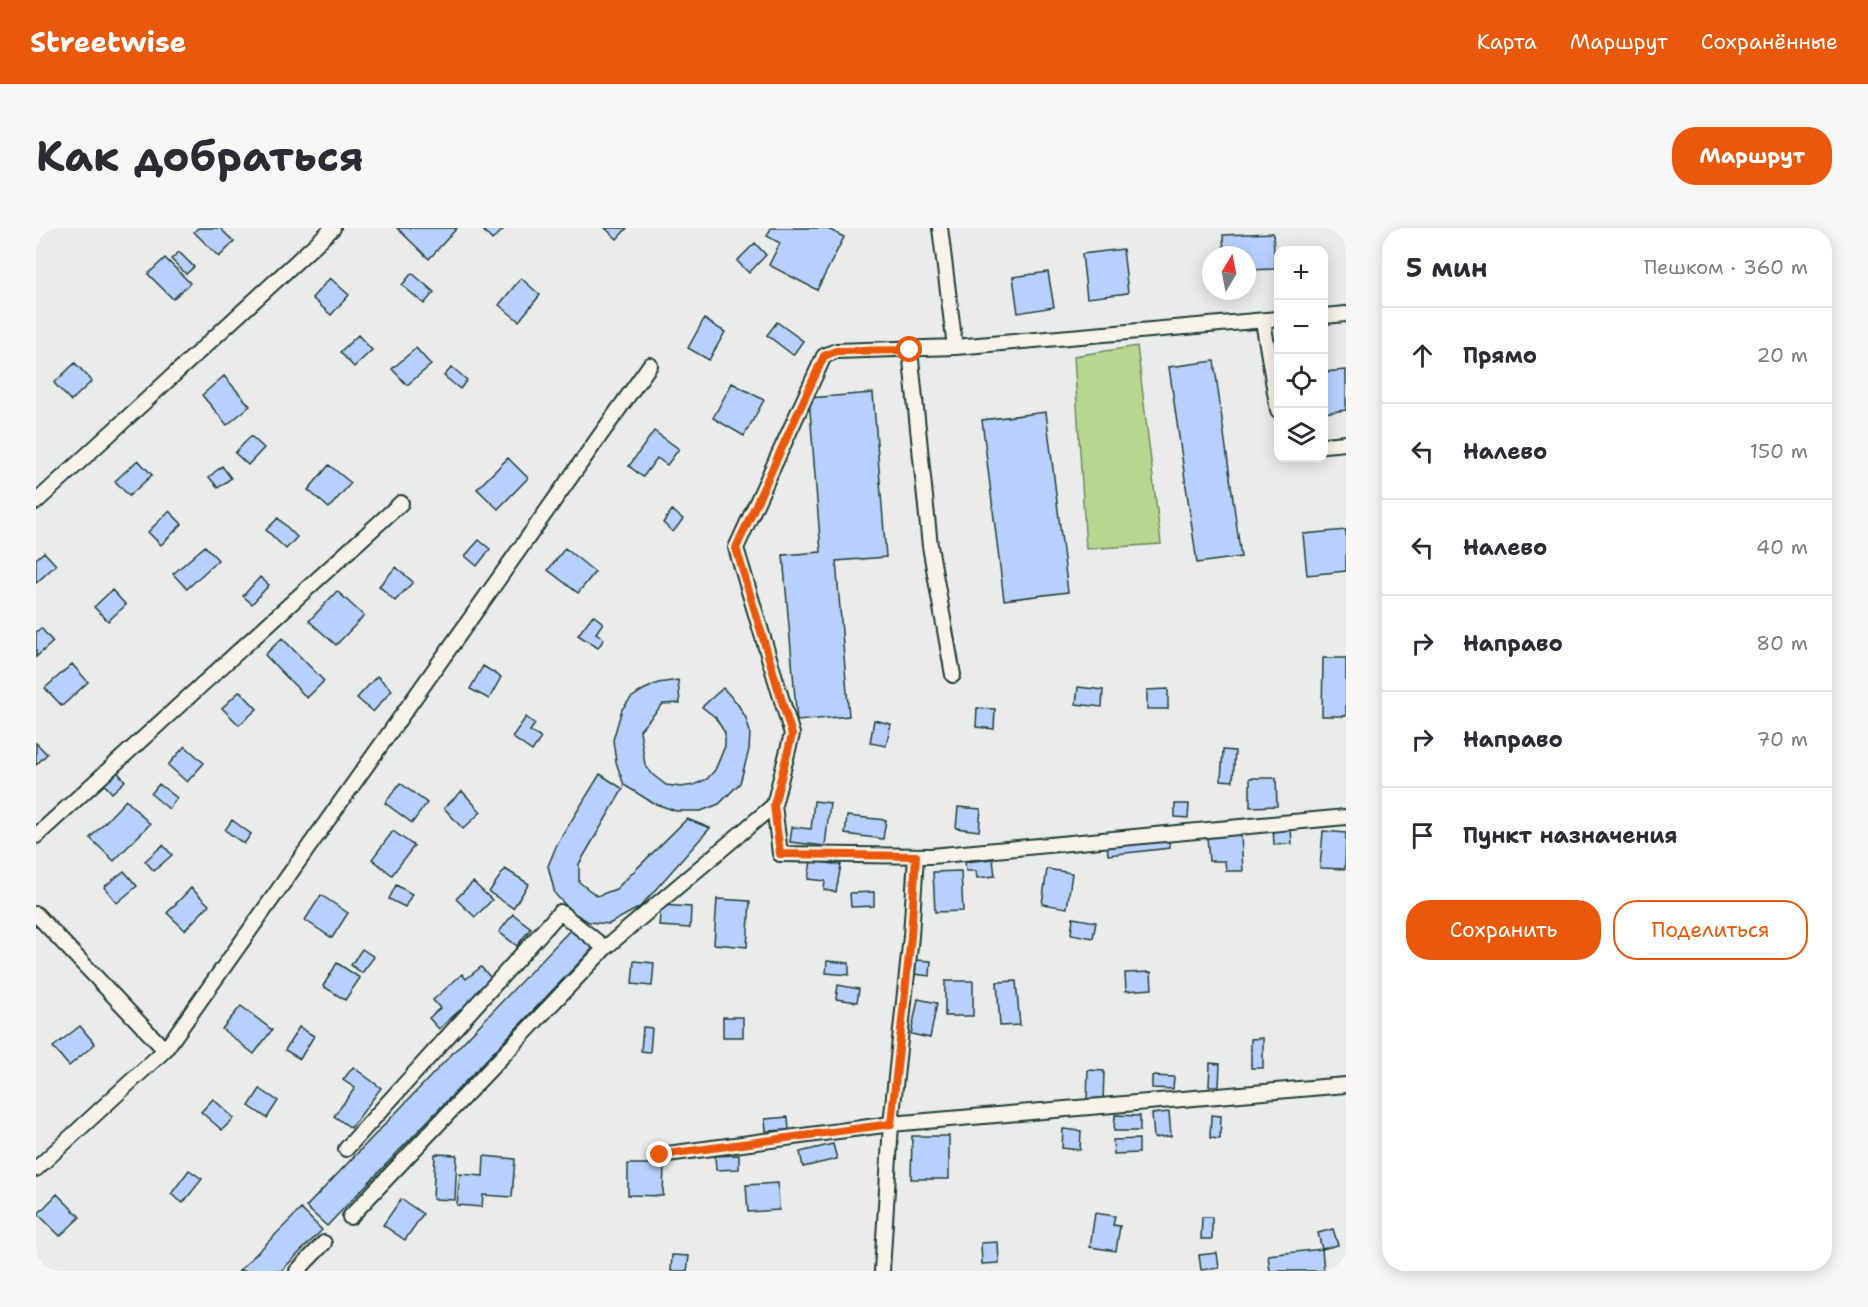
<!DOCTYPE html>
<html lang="ru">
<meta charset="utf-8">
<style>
body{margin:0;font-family:"Shantell Sans",sans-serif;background:#f7f7f7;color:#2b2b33}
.controls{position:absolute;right:18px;top:18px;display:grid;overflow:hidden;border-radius:12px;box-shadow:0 3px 15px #0003}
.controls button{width:54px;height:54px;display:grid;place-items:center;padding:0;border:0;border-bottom:2px solid #e1e1e2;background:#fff;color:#2b2b33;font:30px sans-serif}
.compass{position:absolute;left:1166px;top:18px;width:54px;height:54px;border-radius:50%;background:#fff;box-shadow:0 3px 15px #0003;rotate:10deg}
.stop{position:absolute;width:18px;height:18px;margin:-14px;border:4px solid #ea580c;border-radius:50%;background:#fff}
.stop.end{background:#ea580c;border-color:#fff;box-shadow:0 2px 6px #0008}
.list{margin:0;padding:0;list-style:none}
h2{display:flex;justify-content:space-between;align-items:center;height:78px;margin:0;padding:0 24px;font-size:26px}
h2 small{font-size:20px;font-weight:400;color:#7c7c81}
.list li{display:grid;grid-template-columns:39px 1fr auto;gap:18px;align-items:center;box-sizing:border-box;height:96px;padding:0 24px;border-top:2px solid #e1e1e2}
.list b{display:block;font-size:22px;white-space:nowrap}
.list em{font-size:20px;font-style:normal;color:#7c7c81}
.actions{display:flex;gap:12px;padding:18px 24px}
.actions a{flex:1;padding:14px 0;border:2px solid #ea580c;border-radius:24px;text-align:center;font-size:21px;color:#ea580c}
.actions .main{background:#ea580c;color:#fff}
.icon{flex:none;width:33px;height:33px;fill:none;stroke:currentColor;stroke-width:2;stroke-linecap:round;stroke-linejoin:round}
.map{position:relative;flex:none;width:1310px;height:1043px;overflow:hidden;border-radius:24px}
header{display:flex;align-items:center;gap:36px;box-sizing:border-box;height:84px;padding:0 30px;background:#ea580c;color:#fff}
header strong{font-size:28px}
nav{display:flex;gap:33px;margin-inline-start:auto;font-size:21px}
.intro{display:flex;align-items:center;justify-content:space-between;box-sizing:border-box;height:144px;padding:0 36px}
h1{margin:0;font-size:42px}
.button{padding:15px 27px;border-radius:24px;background:#ea580c;color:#fff;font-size:21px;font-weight:700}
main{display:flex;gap:36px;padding:0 36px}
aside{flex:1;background:#fff;border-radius:24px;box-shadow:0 3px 15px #0003}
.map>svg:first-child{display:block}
.green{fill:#b7d790;stroke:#6b8a62;stroke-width:1.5}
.building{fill:#b7d0fe;stroke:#1f3d34;stroke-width:1.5}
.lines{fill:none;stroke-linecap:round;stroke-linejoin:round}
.service-casing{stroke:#1f3d34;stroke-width:18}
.service{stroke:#f7f3e8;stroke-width:14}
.route{stroke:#ea580c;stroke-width:8}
</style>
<header>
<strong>Streetwise</strong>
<nav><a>Карта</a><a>Маршрут</a><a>Сохранённые</a></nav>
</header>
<div class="intro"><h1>Как добраться</h1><a class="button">Маршрут</a></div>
<main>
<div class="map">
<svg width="1310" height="1043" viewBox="0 0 1310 1043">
<rect width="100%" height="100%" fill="#eaecec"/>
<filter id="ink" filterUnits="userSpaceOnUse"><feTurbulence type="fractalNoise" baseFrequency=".0167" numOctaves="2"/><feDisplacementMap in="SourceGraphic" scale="12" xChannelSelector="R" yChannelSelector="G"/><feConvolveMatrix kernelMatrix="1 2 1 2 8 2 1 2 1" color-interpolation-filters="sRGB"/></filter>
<g filter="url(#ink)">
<path class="green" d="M1101 118 1125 316 1050 321 1038 128Z"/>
<path class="building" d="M162 0H184L198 14 183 29 158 4Z
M361 0H421L393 31Z
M445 0H469L456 12Z
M569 0H591L581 11Z
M735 0H790L808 9 781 62 733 37 744 15 731 8Z
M1237 5 1239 41 1211 42V27H1188L1187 7Z
M719 15 730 27 713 45 701 33Z
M1087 21 1092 65 1051 70 1046 26Z
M143 24 158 39 150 46 135 31Z
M129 30 154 55 137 71 112 46Z
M1012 44 1018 79 982 85 977 49Z
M376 45 398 64 388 76 366 57Z
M294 50 313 67 295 87 276 70Z
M485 50 504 67 483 93 463 77Z
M668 91 689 104 673 132 652 120Z
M741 94 767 113 757 127 731 107Z
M322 107 336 122 318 139 304 124Z
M380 120 395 137 371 157 356 141Z
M1178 133 1205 329 1161 335 1133 139Z
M39 135 56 153 35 173 18 155Z
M416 139 431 152 424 161 408 148Z
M1310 142V182L1288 185V144Z
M188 148 214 178 191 197 166 167Z
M696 155 728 172 708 208 677 190Z
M837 165 850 329 800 333 813 488 761 493 747 327 785 324 773 170Z
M1010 184 1032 364 968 372 946 192Z
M618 203 643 221 631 237 621 230 607 249 593 238Z
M215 208 228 220 212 237 199 225Z
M472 230 492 250 462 281 441 261Z
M102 232 116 247 93 268 79 253Z
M293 237 315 255 293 280 272 262Z
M186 238 195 250 182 260 173 249Z
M636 282 647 291 637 304 627 295Z
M133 283 146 296 125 317 112 304Z
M242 290 261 309 250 321 230 302Z
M1310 302V343L1271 347 1267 306Z
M443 312 454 321 441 338 429 328Z
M169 318 182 332 151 361 137 346Z
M529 320 559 344 542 365 512 342Z
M8 324 20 337 0 355V331Z
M360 339 377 354 359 373 343 358Z
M224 349 233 357 216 376 207 368Z
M76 362 90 377 72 393 58 379Z
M301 363 328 388 300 417 273 393Z
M557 387 567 395 560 405 568 411 562 420 542 407Z
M5 400 17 414 0 429V404Z
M246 410 288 453 271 470 229 427Z
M1287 430H1310V488H1286Z
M36 436 52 454 26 478 9 460Z
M447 438 465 449 453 471 434 461Z
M341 448 356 462 337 484 321 470Z
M642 452 644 475 627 476 604 502 609 537 617 547 630 557 645 559 658 557 671 551 679 542 689 518V505L679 489 666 479 687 460 701 475 710 490 714 504 713 522 704 555 683 576 665 583H640L617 575 588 557 580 534 577 512 586 481 595 470 607 462 622 455Z
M1042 459 1067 462 1066 479 1040 476Z
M1132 461V481H1111V462Z
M204 463 221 481 203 497 186 480Z
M941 480 959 481 958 501 940 499Z
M490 489 499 496 494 503 505 510 496 523 476 509Z
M838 492 855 496 850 518 834 515Z
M0 515 11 526 0 537Z
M149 518 168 535 151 554 132 537Z
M1187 522 1199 523 1197 553 1185 552Z
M79 541 89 553 76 565 65 553Z
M564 546 587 561 543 636V654L561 668 580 661 651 591 674 600 604 679 573 696 553 694 536 684 519 666 512 638 521 616Z
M1214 550H1240L1241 578 1214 579Z
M364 555 391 575 376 595 349 575Z
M123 556 141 570 133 581 115 566Z
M426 563 445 584 427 601 408 580Z
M90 572 114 596 78 633 54 610Z
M778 573 794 575 789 618 754 614 756 599 775 601Z
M1139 576H1153L1152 590 1139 589Z
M922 579 945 581 943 603 920 600Z
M811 588 850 592 847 611 809 606Z
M196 592 215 606 208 616 189 602Z
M1237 599H1255L1256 616 1238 617Z
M357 603 378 618 356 647 336 631Z
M1287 603 1310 605 1309 641 1284 640Z
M1132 607 1134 620 1072 627 1071 614Z
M1205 607 1207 643H1190L1189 633H1173L1171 608Z
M127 617 136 627 118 643 109 633Z
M957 631 959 648 941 650 940 643H930L929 634Z
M775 633 805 637 800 664 788 662 789 653 772 651Z
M469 641 493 656 477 680 453 664Z
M1011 641 1036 645 1031 680 1006 676Z
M88 643 101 658 81 675 68 659Z
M925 643 927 683 899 684 897 644Z
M437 654 456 672 439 689 420 671Z
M360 657 376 666 369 679 353 671Z
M155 660 173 677 149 702 131 685Z
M838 664V678L815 679 814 665Z
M285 667 312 685 296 710 269 692Z
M681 671 714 673 711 719 678 716Z
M625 677 655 679 654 700 623 698Z
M477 686 495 700 481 718 463 704Z
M1037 690 1060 694 1057 710 1035 706Z
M537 699 558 719 291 998 270 979Z
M326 721 338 729 326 745 315 737Z
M879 732 895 733 894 748 878 746Z
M598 733 618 735 616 758 596 756Z
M791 733 813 735V747L790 745Z
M301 735 324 750 309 772 287 758Z
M445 739 457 752 403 801 393 790 404 780 397 772 426 746 430 751Z
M1115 744 1116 761 1090 763 1089 745Z
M909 753H937V788H909Z
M980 753 984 797 964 798 961 754Z
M802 757 823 761 821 774 800 771Z
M882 771 901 775 894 810 875 806Z
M205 778 236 802 218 826 186 801Z
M687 789H707V809H687Z
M44 798 59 816 33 838 17 819Z
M263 799 278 808 264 831 249 822Z
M607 799 616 800 614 824 605 823Z
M1227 810V840H1215V811Z
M1174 835 1184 836 1183 858H1173Z
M317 839 345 860 315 900 298 888 319 860 307 852Z
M1052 842 1068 843 1067 874 1051 873Z
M1116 848 1138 849 1137 861 1116 860Z
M224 861 242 873 231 890 213 878Z
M177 871 198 890 186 902 165 884Z
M1133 884 1135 908 1118 910 1116 886Z
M1079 887 1104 888V903H1078Z
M1175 887 1185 888 1184 911 1174 910Z
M752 889 753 902 730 903 729 891Z
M1027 901 1045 903 1044 922 1026 920Z
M876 908H913V951H875Z
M1103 911V925L1078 926 1077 912Z
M797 916 801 931 767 939 764 924Z
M399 926 421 927 419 972 397 971Z
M703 927V941L680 942 679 928Z
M448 928 479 931 476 969 447 967 446 979 421 977 424 946 447 948Z
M592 936H628L627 968 592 967Z
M153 942 166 951 147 975 135 966Z
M742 955 743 982 712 984 710 957Z
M21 966 44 989 24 1008 2 986Z
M365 971 387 986 369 1012 347 997Z
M265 981 286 1002 245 1043H203Z
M1059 985 1079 988 1077 997 1084 998 1080 1023 1054 1019Z
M1166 989H1176V1011H1165Z
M1297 1001 1302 1017 1286 1021 1282 1005Z
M962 1014 963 1035 946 1036 945 1015Z
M1286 1021 1288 1043H1234L1232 1027Z
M1181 1025 1183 1040 1165 1042 1163 1027Z
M636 1027 653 1028 651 1043H635Z"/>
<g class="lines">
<g class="service-casing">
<path id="service" d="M904 0 919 119 1242 91
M1288 88 1310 86
M1227 93 1242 182
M919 119 800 123 788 128 700 320 756 506 738 577 744 626 895 628 1310 589
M874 122 894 318 917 447
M1288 217 1310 215
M0 274 297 0
M0 608 365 275
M0 686 129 822
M310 921 524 684 569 720
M624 927 855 896 1310 857
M0 941 129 822 614 137
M314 989 569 720 738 577
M261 1043 288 1015
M846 1043 855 896 875 708 880 628"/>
</g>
<use href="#service" class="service"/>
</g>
</g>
<g class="lines" filter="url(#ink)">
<path class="route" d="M624 927 855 896 875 708 880 628 744 626 738 577 756 507 700 320 788 128 800 123 874 122"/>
</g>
</svg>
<div class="controls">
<button>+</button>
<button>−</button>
<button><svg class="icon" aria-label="locate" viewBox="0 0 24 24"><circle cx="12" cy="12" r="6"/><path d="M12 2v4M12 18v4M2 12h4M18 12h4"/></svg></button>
<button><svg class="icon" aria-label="layers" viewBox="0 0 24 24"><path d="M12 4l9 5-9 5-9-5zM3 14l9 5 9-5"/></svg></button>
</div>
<svg class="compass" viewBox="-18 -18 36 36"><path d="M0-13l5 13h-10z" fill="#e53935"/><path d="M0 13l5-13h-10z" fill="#7c7c81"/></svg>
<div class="stop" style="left:874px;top:122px"></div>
<div class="stop end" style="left:624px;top:927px"></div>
</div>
<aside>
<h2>5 мин<small>Пешком · 360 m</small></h2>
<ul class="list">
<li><svg class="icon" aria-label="ahead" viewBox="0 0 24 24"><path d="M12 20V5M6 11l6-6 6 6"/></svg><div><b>Прямо</b></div><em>20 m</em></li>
<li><svg class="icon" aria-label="left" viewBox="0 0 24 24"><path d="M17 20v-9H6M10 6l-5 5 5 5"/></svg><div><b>Налево</b></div><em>150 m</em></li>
<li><svg class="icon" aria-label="left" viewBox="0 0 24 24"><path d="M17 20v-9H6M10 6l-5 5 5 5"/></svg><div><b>Налево</b></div><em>40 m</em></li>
<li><svg class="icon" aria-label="right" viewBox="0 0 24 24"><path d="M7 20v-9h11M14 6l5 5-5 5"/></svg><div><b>Направо</b></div><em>80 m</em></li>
<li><svg class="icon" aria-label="right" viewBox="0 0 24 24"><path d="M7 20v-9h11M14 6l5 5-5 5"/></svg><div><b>Направо</b></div><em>70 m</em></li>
<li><svg class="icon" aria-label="arrive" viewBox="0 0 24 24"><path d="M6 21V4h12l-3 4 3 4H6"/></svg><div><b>Пункт назначения</b></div></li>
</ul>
<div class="actions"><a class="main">Сохранить</a><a>Поделиться</a></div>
</aside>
</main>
